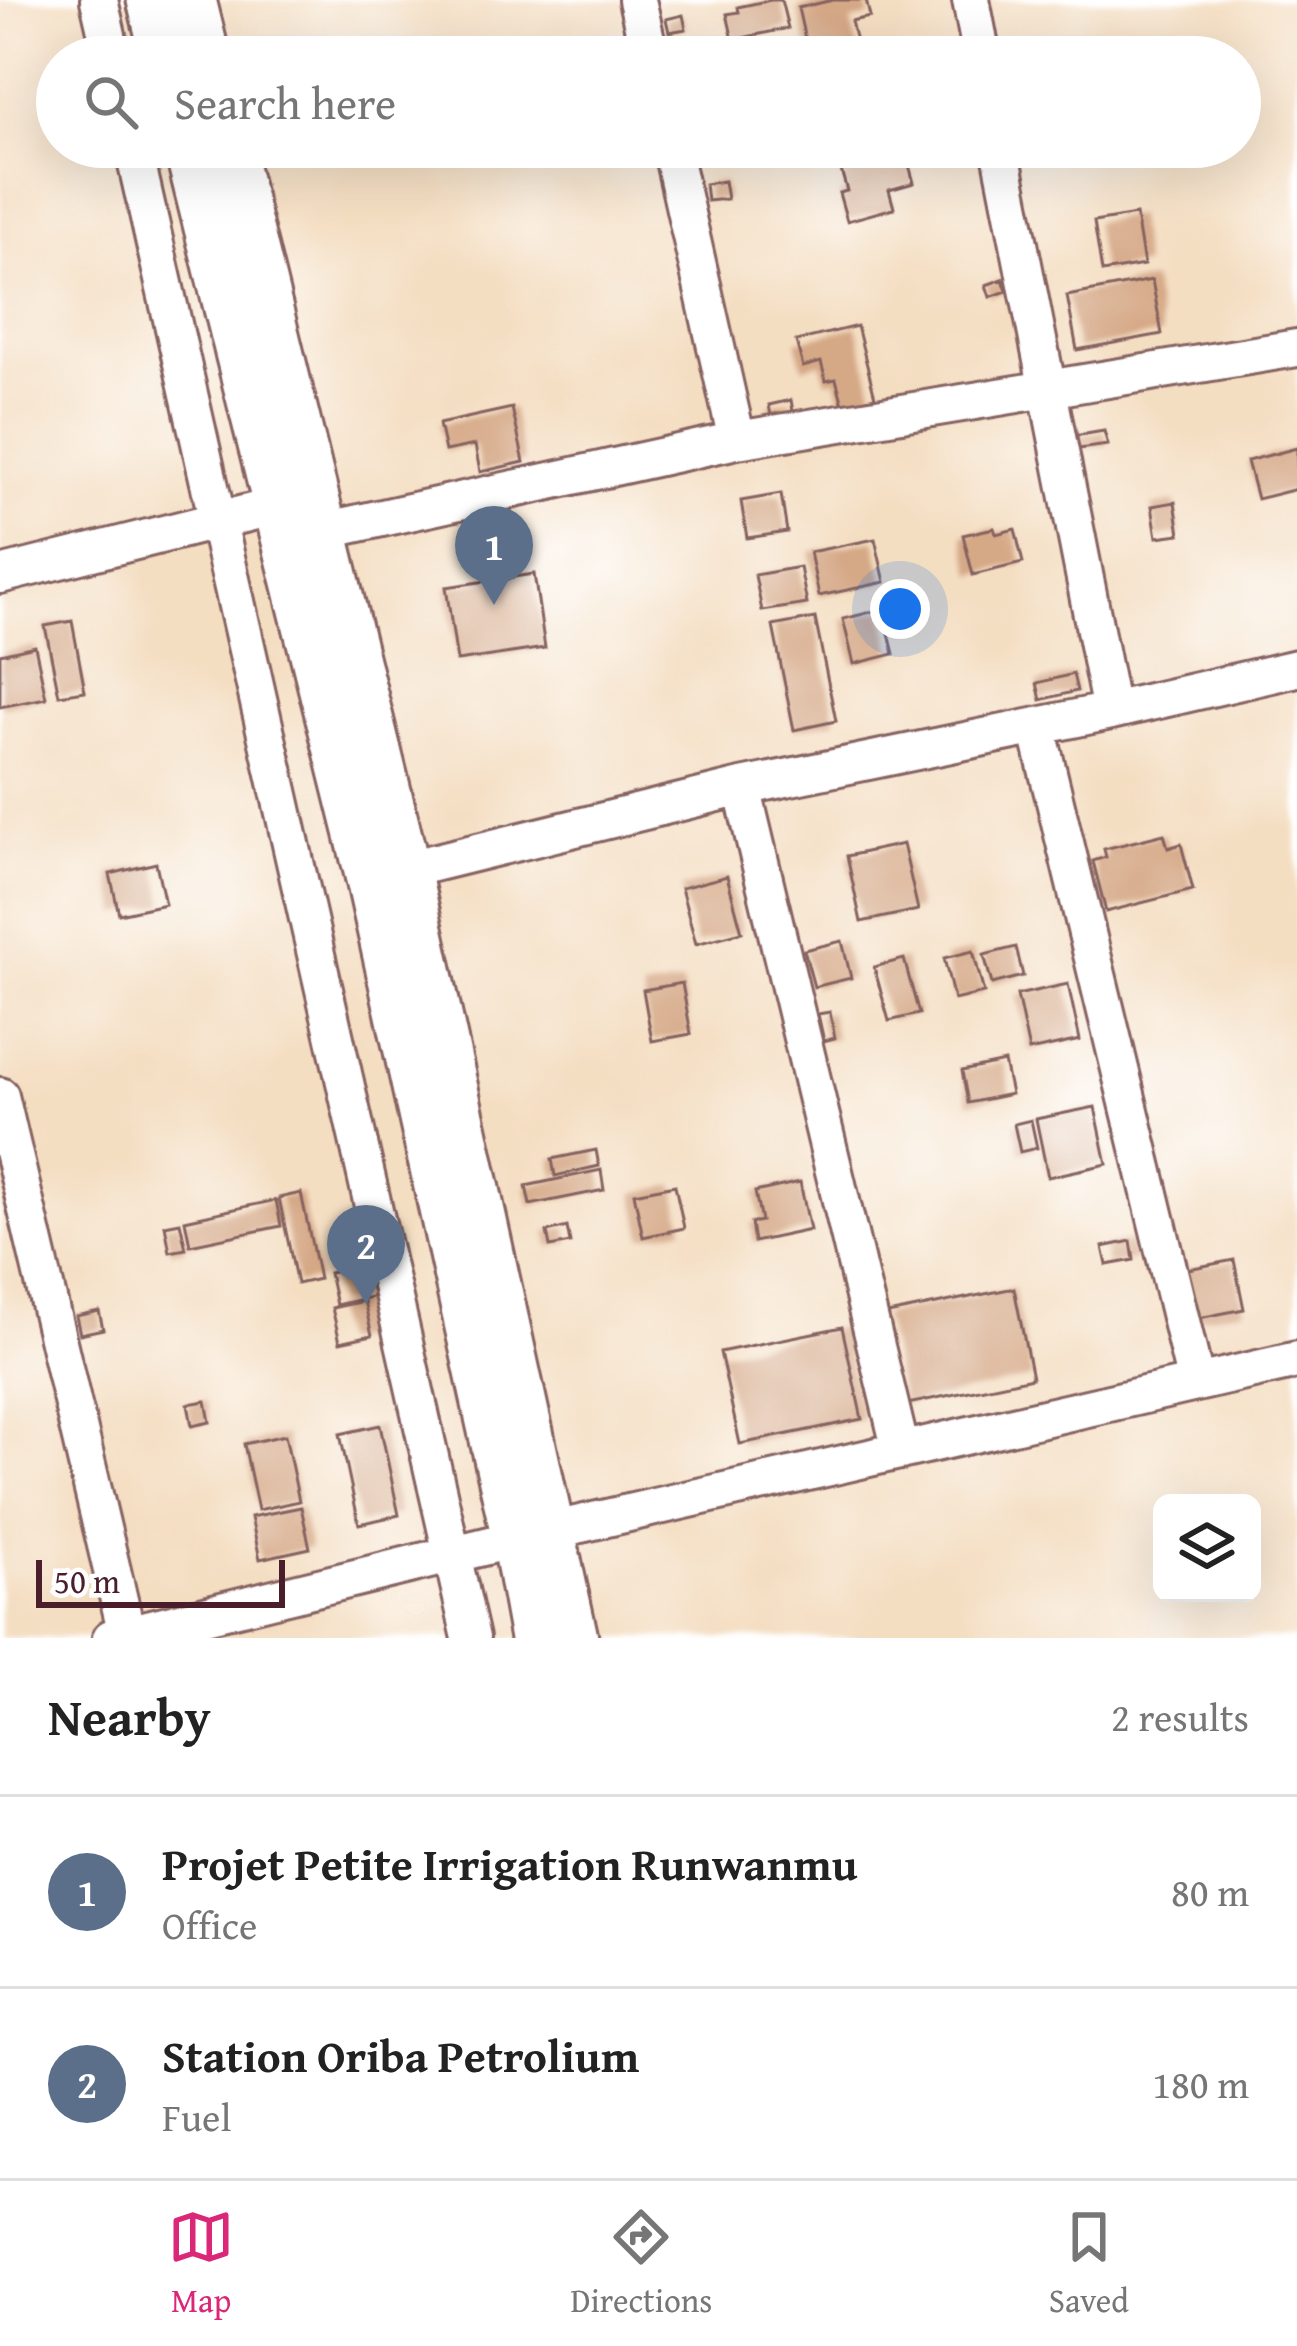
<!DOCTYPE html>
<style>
body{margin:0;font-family:"Gentium Book Plus",serif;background:#f6f6f6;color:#222}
.controls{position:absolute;right:36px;bottom:36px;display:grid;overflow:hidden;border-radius:18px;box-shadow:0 12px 48px #0002}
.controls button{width:108px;height:108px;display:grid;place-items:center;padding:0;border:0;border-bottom:3px solid #e0e0e0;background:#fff;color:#222;font:60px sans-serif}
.scale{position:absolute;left:36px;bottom:30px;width:249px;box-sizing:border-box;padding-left:12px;border:6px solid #4a1f2b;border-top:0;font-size:33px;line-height:42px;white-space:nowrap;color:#4a1f2b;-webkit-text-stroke:9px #fff;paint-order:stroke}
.you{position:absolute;left:900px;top:609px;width:42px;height:42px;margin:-30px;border:9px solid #fff;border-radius:50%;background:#1a73e8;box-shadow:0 0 0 18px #1a73e833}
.badge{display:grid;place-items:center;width:78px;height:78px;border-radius:50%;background:#db2777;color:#fff;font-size:39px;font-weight:700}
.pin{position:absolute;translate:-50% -99px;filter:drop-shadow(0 3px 6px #0008)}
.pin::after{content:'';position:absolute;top:63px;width:42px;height:36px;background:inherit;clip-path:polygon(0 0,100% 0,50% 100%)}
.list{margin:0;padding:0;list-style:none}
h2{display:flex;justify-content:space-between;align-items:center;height:156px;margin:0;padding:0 48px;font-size:51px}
h2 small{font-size:39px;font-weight:400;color:#767676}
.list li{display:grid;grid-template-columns:78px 1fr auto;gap:36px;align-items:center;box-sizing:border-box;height:192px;padding:0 48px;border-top:3px solid #e0e0e0}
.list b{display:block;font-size:45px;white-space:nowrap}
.list p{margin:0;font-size:39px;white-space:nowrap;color:#767676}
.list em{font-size:39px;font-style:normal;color:#767676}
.icon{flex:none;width:66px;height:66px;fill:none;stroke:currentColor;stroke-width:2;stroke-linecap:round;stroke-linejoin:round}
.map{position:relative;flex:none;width:1297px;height:1638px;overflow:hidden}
.search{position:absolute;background:#fff;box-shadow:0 12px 48px #0002;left:36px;right:36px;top:36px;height:132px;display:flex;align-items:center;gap:30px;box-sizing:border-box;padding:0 42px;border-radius:66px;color:#767676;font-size:45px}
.sheet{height:540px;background:#fff}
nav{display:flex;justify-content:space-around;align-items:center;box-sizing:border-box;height:168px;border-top:3px solid #e0e0e0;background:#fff;font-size:33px;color:#767676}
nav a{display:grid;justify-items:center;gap:6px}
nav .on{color:#db2777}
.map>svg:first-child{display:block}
.building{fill:#d5a886}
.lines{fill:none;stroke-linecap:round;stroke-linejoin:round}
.minor-casing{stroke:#866260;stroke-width:42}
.major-casing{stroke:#866260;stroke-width:51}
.minor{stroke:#fff;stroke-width:36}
.major{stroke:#fff;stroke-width:45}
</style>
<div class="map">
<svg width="1297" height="1638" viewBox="0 0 1297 1638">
<rect width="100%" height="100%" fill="#fff"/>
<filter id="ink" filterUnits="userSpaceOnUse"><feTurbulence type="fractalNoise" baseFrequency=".00833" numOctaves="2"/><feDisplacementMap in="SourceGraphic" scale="24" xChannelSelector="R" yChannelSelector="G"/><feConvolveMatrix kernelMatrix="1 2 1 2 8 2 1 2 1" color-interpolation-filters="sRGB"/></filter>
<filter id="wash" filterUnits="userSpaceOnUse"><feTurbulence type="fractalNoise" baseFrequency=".004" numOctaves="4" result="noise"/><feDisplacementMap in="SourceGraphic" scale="48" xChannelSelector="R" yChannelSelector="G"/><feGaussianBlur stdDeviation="2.7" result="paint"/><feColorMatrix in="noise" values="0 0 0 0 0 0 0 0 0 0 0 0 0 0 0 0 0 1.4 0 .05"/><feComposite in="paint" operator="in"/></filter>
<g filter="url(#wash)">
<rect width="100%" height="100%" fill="#f4dec2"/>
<g id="blocks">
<path class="building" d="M771 0H781L788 28 733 40 727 14 739 12 738 7Z
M833 0H866L870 17 851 21 859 54 809 57 798 8Z
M683 15 686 29 669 32 666 19Z
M877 147H904L914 183 889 190 894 208 847 221 839 193 847 191 841 170 849 168 846 156Z
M929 147H949L952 158 934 163Z
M724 181 727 199 707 201 705 184Z
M1136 215 1144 265 1102 272 1094 222Z
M1003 279 1007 291 990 297 986 285Z
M1152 280 1162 334 1077 350 1067 296Z
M857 326 875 397 843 405 836 379 826 381 821 362 803 367 796 341Z
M791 400 795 422 773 426 769 405Z
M512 408 524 462 480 472 475 445 445 451 439 424Z
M1104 431 1108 445 1071 450 1068 437Z
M1297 448V489L1257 499 1247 461Z
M781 494 787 532 747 538 741 501Z
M1175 502 1180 534 1157 537 1152 506Z
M994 528 996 534 1015 529 1023 563 973 575 963 535Z
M875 539 885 582 819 596 810 552Z
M800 567 807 604 762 611 755 575Z
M534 574 545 648 457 661 446 587Z
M913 594 920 628 903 632 895 598Z
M883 609 894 654 854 664 843 619Z
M815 618 836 721 794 730 773 626Z
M72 621 85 691 59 695 45 626Z
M35 646 46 698 0 707V654Z
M1073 674 1077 691 1041 700 1037 683Z
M1164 834 1168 848 1181 844 1193 890 1106 912 1093 861 1106 857 1104 849Z
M903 844 918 910 861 922 847 856Z
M156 863 165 904 119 914 110 874Z
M727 876 742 932 696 944 681 888Z
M842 941 851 978 814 987 804 950Z
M1016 947 1023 976 992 984 984 955Z
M973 951 984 993 954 1000 944 958Z
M904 959 919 1014 889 1021 874 967Z
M682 983 691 1034 652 1041 643 990Z
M1068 984 1080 1040 1029 1051 1017 995Z
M830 1012 835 1038 824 1041 818 1014Z
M1004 1062 1011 1094 968 1103 962 1071Z
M1095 1107 1107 1164 1048 1177 1036 1119Z
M1031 1120 1037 1148 1020 1152 1014 1124Z
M596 1150 599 1166 555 1176 552 1159Z
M601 1170 604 1190 530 1205 526 1186Z
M800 1182 810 1230 754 1242 751 1223 761 1221 755 1192Z
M675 1185 684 1228 643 1237 634 1193Z
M301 1193 319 1279 297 1284 279 1198Z
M276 1200 281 1226 190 1245 185 1220Z
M180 1222 186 1249 170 1252 165 1225Z
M567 1227 570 1243 550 1247 547 1232Z
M1131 1241 1134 1260 1107 1265 1103 1247Z
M1234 1260 1244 1309 1194 1319 1183 1270Z
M378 1263 385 1294 336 1305 329 1273Z
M1014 1288 1032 1378 903 1405 883 1315Z
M364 1301 372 1335 340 1342 332 1308Z
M99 1311 103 1329 80 1334 76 1316Z
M842 1327 862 1419 740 1444 720 1352Z
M206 1401 210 1422 192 1426 188 1404Z
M380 1425 399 1515 359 1524 340 1434Z
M285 1435 299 1501 258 1510 244 1444Z
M301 1507 310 1548 260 1559 251 1517Z"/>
</g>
</g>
<g filter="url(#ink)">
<use href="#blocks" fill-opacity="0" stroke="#866260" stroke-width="3"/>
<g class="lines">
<g class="minor-casing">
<path id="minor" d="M99 0 112 57
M637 0 650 57
M971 0 982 57
M133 147 471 1638
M671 147 737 440
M1000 147 1111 711
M323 531 737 440 1297 348
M0 575 300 500
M1037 727 1196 1383
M742 787 901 1451
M384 875 742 787 1111 711 1297 668
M0 1096 127 1634
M111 1638 515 1539 1297 1360"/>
</g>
<g class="major-casing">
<path id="major" d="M150 0 164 57
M193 0 207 57
M187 147 369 879 515 1539 533 1638
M230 147 407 869 575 1638"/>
</g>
<use href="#minor" class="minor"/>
<use href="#major" class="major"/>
</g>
</g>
</svg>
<div class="controls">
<button><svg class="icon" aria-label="layers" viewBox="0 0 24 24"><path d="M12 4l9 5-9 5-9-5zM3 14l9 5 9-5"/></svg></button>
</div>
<div class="scale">50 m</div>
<div class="you"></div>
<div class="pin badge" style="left:494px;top:605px;background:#5c6f8a">1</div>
<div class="pin badge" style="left:366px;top:1304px;background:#5c6f8a">2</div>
<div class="search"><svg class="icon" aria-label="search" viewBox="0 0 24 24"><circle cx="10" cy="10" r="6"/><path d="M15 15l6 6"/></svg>Search here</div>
</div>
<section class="sheet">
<h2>Nearby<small>2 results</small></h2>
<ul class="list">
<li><span class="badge" style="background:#5c6f8a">1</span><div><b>Projet Petite Irrigation Runwanmu</b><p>Office</p></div><em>80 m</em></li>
<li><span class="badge" style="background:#5c6f8a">2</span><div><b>Station Oriba Petrolium</b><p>Fuel</p></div><em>180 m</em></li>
</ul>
</section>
<nav>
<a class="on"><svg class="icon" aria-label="map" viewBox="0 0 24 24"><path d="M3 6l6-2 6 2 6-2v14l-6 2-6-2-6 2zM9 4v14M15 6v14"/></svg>Map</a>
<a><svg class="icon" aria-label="directions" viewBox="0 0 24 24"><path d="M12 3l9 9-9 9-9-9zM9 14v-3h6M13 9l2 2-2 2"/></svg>Directions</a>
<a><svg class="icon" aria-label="saved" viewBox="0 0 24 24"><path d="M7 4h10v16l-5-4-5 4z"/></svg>Saved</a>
</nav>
